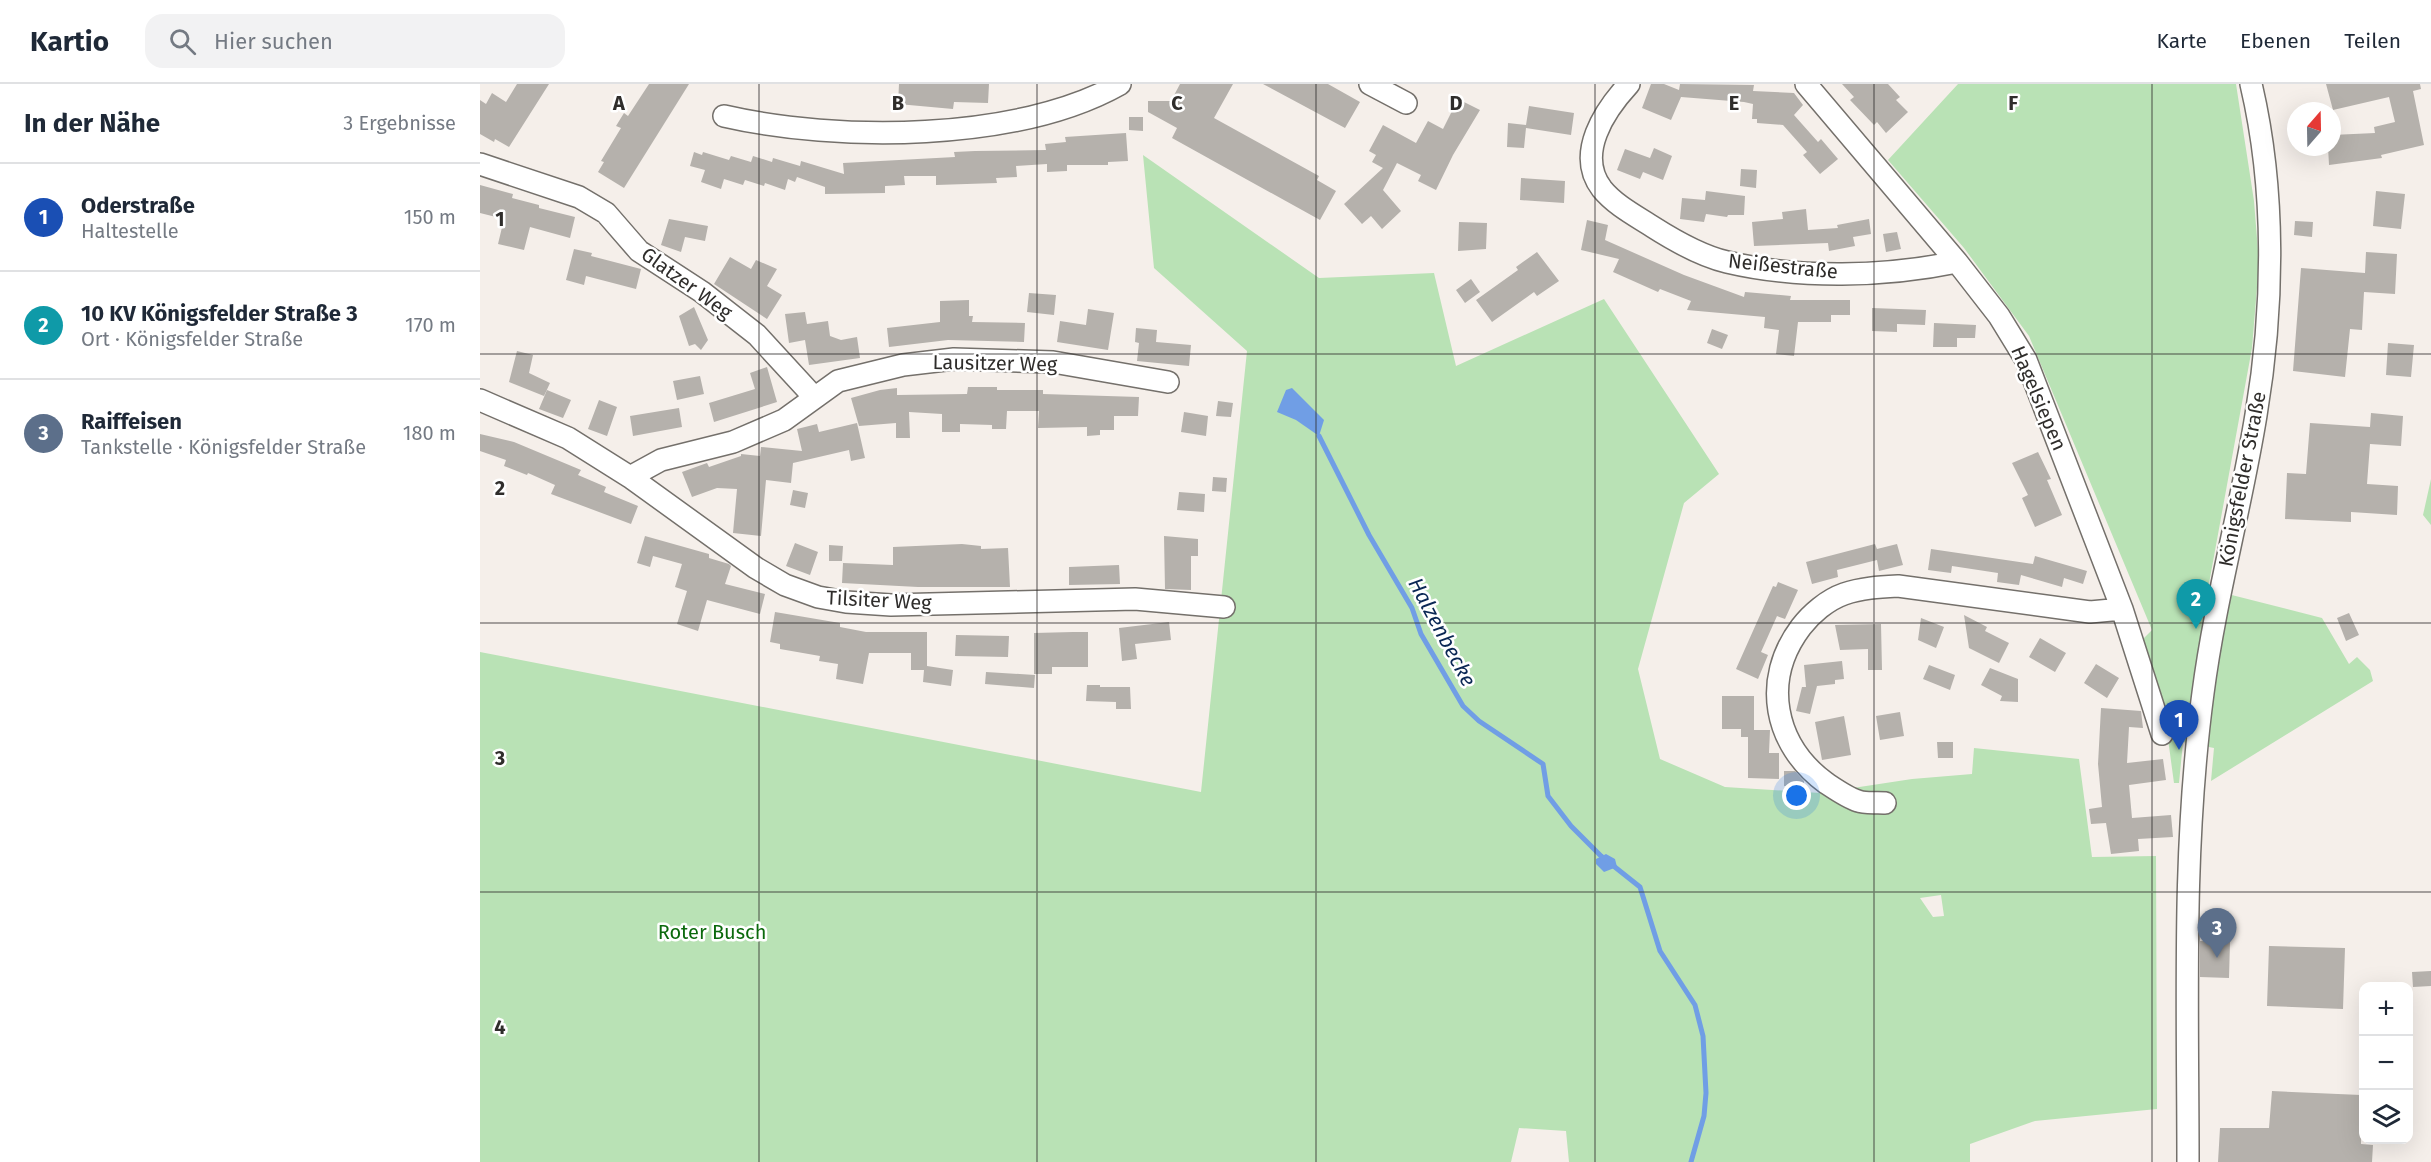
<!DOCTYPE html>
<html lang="de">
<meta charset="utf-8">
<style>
body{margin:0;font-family:"Fira Sans",sans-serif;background:#f2f2f3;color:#1f2937}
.controls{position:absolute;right:18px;bottom:18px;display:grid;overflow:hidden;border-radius:12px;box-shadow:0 6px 24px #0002}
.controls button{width:54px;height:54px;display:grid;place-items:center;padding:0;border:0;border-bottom:2px solid #e0e1e3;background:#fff;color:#1f2937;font:30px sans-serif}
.compass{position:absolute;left:1807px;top:18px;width:54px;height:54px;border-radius:50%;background:#fff;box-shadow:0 6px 24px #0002;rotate:20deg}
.you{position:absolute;left:1317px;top:712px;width:21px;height:21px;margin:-15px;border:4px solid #fff;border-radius:50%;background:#1a73e8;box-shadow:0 0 0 9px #1a73e833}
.badge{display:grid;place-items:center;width:39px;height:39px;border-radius:50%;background:#ea580c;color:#fff;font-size:20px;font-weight:700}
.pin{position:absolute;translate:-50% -50px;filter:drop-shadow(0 2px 3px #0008)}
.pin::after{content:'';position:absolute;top:32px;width:21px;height:18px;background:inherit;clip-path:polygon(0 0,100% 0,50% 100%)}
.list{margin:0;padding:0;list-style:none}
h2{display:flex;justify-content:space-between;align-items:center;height:78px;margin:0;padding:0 24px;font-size:26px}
h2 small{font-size:20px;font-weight:400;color:#747a83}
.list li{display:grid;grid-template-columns:39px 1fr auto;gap:18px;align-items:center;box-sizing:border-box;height:108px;padding:0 24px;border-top:2px solid #e0e1e3}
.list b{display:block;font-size:22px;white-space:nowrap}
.list p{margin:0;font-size:20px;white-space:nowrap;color:#747a83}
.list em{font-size:20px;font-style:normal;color:#747a83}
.icon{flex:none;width:33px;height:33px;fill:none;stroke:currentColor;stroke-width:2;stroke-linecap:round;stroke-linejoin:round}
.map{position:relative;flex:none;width:1951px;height:1078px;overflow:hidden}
header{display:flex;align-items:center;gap:36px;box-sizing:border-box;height:84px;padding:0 30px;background:#fff;border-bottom:2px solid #e0e1e3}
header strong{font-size:28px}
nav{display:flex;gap:33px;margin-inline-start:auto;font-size:21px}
.search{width:420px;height:54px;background:#f2f2f3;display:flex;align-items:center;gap:15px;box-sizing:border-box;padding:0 21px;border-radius:18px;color:#747a83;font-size:22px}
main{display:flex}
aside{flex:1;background:#fff}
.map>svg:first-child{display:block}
.green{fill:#b9e2b5;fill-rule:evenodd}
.water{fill:#709ee5}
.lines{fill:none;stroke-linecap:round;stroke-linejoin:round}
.stream{stroke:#709ee5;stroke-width:5}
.building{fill:#b5b1ac}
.minor-casing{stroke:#74706b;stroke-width:24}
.minor{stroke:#fff;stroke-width:21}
.grid{fill:none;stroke:#2f2d2b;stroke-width:1.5;stroke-opacity:0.55}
.labels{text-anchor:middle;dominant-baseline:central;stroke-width:5;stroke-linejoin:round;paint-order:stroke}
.street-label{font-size:20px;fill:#2f2d2b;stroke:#fff}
.park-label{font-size:20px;fill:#0b690c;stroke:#fff}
.water-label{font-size:21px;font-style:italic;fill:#0a2754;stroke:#fff}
.grid-label{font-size:20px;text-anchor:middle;font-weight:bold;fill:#2f2d2b;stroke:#fff;stroke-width:5;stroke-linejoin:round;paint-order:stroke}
</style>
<header>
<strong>Kartio</strong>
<div class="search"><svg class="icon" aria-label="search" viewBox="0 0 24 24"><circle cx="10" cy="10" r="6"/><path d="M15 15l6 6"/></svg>Hier suchen</div>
<nav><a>Karte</a><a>Ebenen</a><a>Teilen</a></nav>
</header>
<main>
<aside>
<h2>In der Nähe<small>3 Ergebnisse</small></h2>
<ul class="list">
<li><span class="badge" style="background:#1a4fb4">1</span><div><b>Oderstraße</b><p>Haltestelle</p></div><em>150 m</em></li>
<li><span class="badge" style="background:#0f9aa8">2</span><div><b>10 KV Königsfelder Straße 3</b><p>Ort · Königsfelder Straße</p></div><em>170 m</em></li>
<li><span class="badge" style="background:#5c6f8a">3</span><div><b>Raiffeisen</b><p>Tankstelle · Königsfelder Straße</p></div><em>180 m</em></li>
</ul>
</aside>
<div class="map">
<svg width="1951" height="1078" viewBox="0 0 1951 1078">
<rect width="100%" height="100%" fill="#f5efea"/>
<path class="green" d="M1478 0H1756L1774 117 1779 179 1772 264 1728 505 1842 534 1869 580 1877 573 1890 586 1893 597 1731 697 1734 664 1703 658 1699 699H1694L1688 655 1660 558 1672 546 1549 252 1484 164 1408 76Z
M663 71 839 194 954 189 976 282 1124 215 1239 390 1204 419 1158 585 1180 675 1245 703 1340 709 1432 695 1492 690 1494 664 1599 675 1612 773 1676 772 1677 1025 1555 1037 1490 1060V1078H1089L1086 1047 1039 1044 1031 1078H0V568L721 708 767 267 674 184ZM1461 811 1464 832 1453 833 1440 814Z
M1951 395V441L1943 431Z"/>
<path class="water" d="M812 304 844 336 839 352 816 336 797 328 806 306Z
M1126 770 1135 775 1137 783 1124 788 1116 780V775Z"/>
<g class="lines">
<path class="stream" d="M839 352 889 451 932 524 941 550 983 622 999 637 1063 680 1068 712 1091 742 1121 772 1160 803 1180 867 1215 921 1223 952 1226 1009 1224 1032 1211 1078"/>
</g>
<path class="building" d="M37 0H69L29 63 15 55 14 58 0 50V16L6 20 12 9 26 18Z
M169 0H209L144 104 118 88 124 78 121 77 141 44 136 42 144 29 148 32Z
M419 0H509L508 19 474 18 473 25 418 20Z
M700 0H753L734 34 839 92 837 96 856 107 840 136 692 54 697 44 668 28V17H691Z
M783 0H848L880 18 865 44Z
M1171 0H1184L1199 6 1200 0 1274 1 1273 7 1314 9 1323 21 1314 31 1338 58 1341 55 1358 75 1340 90 1323 71 1327 68 1303 41 1277 39V35H1272L1273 20 1264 18 1201 13 1191 36 1162 24Z
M1362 0H1408L1420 13 1416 16 1428 28 1406 49 1397 38 1394 41 1370 16 1374 13Z
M1846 0H1940L1941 5 1933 7 1944 61 1901 71 1902 74 1849 81 1848 63H1852V51L1895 49 1894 43 1915 38 1909 13 1853 26Z
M978 15 1000 26 973 71 956 106 938 97 941 91 917 79 903 106 921 127 902 145 891 132 882 140 864 120 903 84 892 78 896 71 889 67 903 41 936 59 948 37 963 45Z
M1049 22 1094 29 1091 51 1046 44 1044 64 1027 63 1028 39 1046 41Z
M649 33H663V47L649 46Z
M646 49 648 77 628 78V81H587V87L567 88V80L536 82 537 93 516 94 517 99 456 101V92H424L425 101 405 102V109L345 110V103L317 93 315 98 308 95 305 106 285 99 284 102 265 96 263 101 244 95 241 105 221 98 225 86 210 82 214 68 222 71 223 68 249 76 251 72 271 78 273 72 292 78 293 74 320 82 321 77 364 90 363 79 475 73 474 68 495 67 566 66 565 60 586 58 585 53Z
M1174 64 1192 72 1183 96 1163 88 1160 95 1137 86 1145 65 1170 74Z
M1261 85 1277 86 1276 104 1260 102Z
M1041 94 1085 97 1084 119 1040 116Z
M0 101 33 110 32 114 59 121V124L95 133 90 154 50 143 44 166 18 160 24 135 0 129Z
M1226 107 1265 112 1264 131H1248L1247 133 1226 130 1224 138 1200 135 1202 114 1225 116Z
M1896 107 1925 110 1921 145 1893 142Z
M1326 125 1328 146 1358 144 1357 141 1389 135 1391 150 1373 153 1375 162 1349 167 1348 159 1274 162 1272 138 1303 135 1302 128Z
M189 135 228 142 225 157 205 153 201 168 181 161Z
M1107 136 1128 141 1125 156 1204 191 1264 213 1265 208 1311 212 1310 216H1370V231H1351V238H1318L1314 272 1296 270 1299 246 1284 244 1285 233 1207 226 1211 217 1180 205 1178 208 1133 188 1139 175 1101 166Z
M1815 137 1833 138 1832 153 1814 151Z
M979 138 1007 139 1006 165 978 167Z
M1417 148 1421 165 1406 168 1403 150Z
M94 165 112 169 111 172 161 185 156 205 106 192 104 201 86 196Z
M1057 168 1079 197 1057 212 1054 208 1012 238 996 216 1038 186 1036 183Z
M1886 168 1917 170 1915 210 1884 208 1882 246 1870 245 1865 293 1813 287 1821 184 1885 189Z
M250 173 271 185 276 176 297 185 287 202 302 211 287 235 234 200Z
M991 195 1000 208 985 219 976 206Z
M549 209 576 211 574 231 547 228Z
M489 216V232H493L492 238 545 239 544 258 468 256 409 263 407 244 460 238V217Z
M214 223 228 256 221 266 215 260 209 262 199 232Z
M1392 224 1446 226 1445 241 1417 240V248L1392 247Z
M608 225 634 229 628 266 577 258 580 237 606 241Z
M325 228 327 240 348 237 350 252 361 256 377 253 380 274 329 281 325 256 309 259 305 230Z
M1454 239 1496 241 1495 254H1477V263H1453Z
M656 244 677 246 676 258 711 261 709 282 657 277 659 259 655 258Z
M1232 245 1248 251 1242 265 1227 259Z
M1908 259 1934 261 1931 293 1906 291Z
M37 267 53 271 49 289 70 299 64 312 29 298Z
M287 283 297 318 234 338 229 319 275 305 270 289Z
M220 292 224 310 197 316 193 297Z
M488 303H517V306H563V310L659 313 658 332H634V346H620V351L607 352V343L558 344 559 327H527L526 345H512V341L480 340V348H462V330L429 328 430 354H416V339L379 342 371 314 400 306 417 304V311L487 310Z
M67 306 91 316 83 334 59 325Z
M119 316 137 323 127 352 108 345Z
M738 317 753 319 751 333 736 332Z
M199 324 202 343 153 352 150 332Z
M704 328 728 332 726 352 701 348Z
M1891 329 1923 332 1921 362 1890 360 1887 400 1918 402 1917 431 1871 428V438L1805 435 1807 389 1826 390 1830 339 1890 343Z
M377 339 385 374 371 377 369 366 313 379 311 399 286 396 281 452 253 449 257 405 237 404 212 413 202 388 227 379 229 383 261 372V370L280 372 281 363 322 367 317 345 337 340 339 348Z
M0 350 34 358 101 386 98 391 126 403 124 408 158 422 151 440 71 410 75 401 48 389 47 391 24 382 26 376 0 367Z
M1558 368 1571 395 1567 396 1582 431 1555 443 1542 414 1548 411 1532 379Z
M733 393 747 394 746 408 732 407Z
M313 406 328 409 325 424 310 421Z
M699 408 725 410 724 428 697 426Z
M165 452 229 470V474L249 480 251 482 245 500 285 510 280 530 227 516 218 547 197 540 207 507 195 503 202 480 173 472 170 483 157 479Z
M684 452 718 455V472H711V506L685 505Z
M315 459 338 468 330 491 306 482Z
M482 460 501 462V465L528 464 530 503H438L362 499 363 479 413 481V463Z
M1395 460 1397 465 1417 460 1423 481 1399 487 1397 476 1357 486 1358 493 1332 500 1326 478Z
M349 461 363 462 362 477H349Z
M1451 465 1553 480 1555 472 1607 487 1603 500 1584 494 1582 503 1541 491 1539 501 1517 498 1518 489 1472 482 1471 489 1448 486Z
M639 481 640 500 589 501V483Z
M1298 498 1318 506 1305 535 1297 532 1281 568 1288 571 1278 595 1256 585 1293 502 1296 503Z
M295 528 360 539V543L386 548H447V582L473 586 471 602 443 598 444 586H431V569H389L383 600 356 595 358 580 339 577 340 572 300 565V560L290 558Z
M1869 529 1879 551 1866 557 1857 534Z
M1484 531 1507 543 1505 547 1529 559 1519 579 1489 564Z
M1441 534 1464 543 1456 564 1438 556Z
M689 538 691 556 655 560 657 575 642 577 639 544Z
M1401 540 1402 586H1388V565L1360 566 1355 541Z
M593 548H608V583H572V590H554V549Z
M476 551 529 552 528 573 475 572Z
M1560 554 1586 569 1575 588 1549 573Z
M1362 577 1364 595 1355 596V600L1337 602 1330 630 1316 627 1322 603H1326L1324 581Z
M1616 580 1639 594 1627 614 1604 599Z
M1449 581 1475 591 1470 606 1443 595Z
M1510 584 1538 595V618L1520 617 1522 612 1501 601Z
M506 588 555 591 554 604 505 600Z
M607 601H620V603H650L651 625H636V618L606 617Z
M1242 612H1274V646H1290L1289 669H1299V695L1268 694V653H1261V645H1242Z
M1621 624 1661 627 1663 644 1649 643 1647 679 1683 675 1686 696 1649 701 1652 734 1691 731 1693 753 1658 755 1659 767 1631 770 1626 739 1611 740 1609 725 1622 723 1618 680Z
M1420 628 1424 652 1400 656 1396 632Z
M1364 632 1371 671 1342 676 1335 638Z
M1457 658H1473V674H1458Z
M1304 687H1315L1324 697V703L1304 702Z
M1720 857 1750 858 1749 894 1720 893Z
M1789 862 1865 864 1863 925 1787 922Z
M1951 887V902L1933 903 1932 888Z
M1792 1007 1881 1011V1060L1893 1061 1892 1078H1738L1740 1044H1789Z"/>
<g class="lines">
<g class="minor-casing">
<path id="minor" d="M890 0 926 19
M1149 0C1125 26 1095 70 1122 105 1135 121 1156 132 1173 143 1195 157 1221 172 1247 178 1319 195 1405 193 1477 178
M1326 0 1477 178 1519 232 1546 276 1642 525 1682 650
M244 32C357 58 537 58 640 0
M0 80 99 113 126 129 159 167 222 208 277 251 334 313
M0 316 88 354 150 393 276 484 305 501 338 513 366 518 411 521 655 515 744 523
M150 393 181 376 253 358 304 336 358 297 423 281 474 275 573 278 688 298
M1405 719C1397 718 1386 720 1378 717 1368 714 1355 705 1346 699 1294 661 1281 596 1321 543 1331 530 1347 516 1364 510 1381 504 1399 503 1418 502L1610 528 1642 525
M1708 1078C1708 922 1702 765 1723 609 1735 516 1761 424 1776 331 1794 224 1796 106 1771 0"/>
</g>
<use href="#minor" class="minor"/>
</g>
<path class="grid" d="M279 0V1078M557 0V1078M836 0V1078M1115 0V1078M1394 0V1078M1672 0V1078M0 270H1951M0 539H1951M0 808H1951"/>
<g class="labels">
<g class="street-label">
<text transform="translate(1303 182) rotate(6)">Neißestraße</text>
<text transform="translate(207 199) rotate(36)">Glatzer Weg</text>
<text transform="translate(515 279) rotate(1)">Lausitzer Weg</text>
<text transform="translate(1559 314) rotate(67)">Hagelsiepen</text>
<text transform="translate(1762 395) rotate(-79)">Königsfelder Straße</text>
<text transform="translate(399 516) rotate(3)">Tilsiter Weg</text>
</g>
<g class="park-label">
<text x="232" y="848">Roter Busch</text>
</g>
<g class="water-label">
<text transform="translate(962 548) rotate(62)">Halzenbecke</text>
</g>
</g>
<g class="grid-label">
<text x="139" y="26">A</text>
<text x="418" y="26">B</text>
<text x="697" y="26">C</text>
<text x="976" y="26">D</text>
<text x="1254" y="26">E</text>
<text x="1533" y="26">F</text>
<text x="20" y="142">1</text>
<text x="20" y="411">2</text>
<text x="20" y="681">3</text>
<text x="20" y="950">4</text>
</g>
</svg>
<div class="controls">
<button>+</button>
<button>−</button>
<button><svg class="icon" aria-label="layers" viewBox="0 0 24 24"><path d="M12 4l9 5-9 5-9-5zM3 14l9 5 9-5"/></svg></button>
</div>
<svg class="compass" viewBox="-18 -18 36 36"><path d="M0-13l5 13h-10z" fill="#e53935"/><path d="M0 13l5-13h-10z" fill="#747a83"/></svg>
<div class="you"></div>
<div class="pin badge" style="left:1699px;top:666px;background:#1a4fb4">1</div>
<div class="pin badge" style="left:1716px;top:545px;background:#0f9aa8">2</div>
<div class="pin badge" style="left:1737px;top:874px;background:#5c6f8a">3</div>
</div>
</main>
